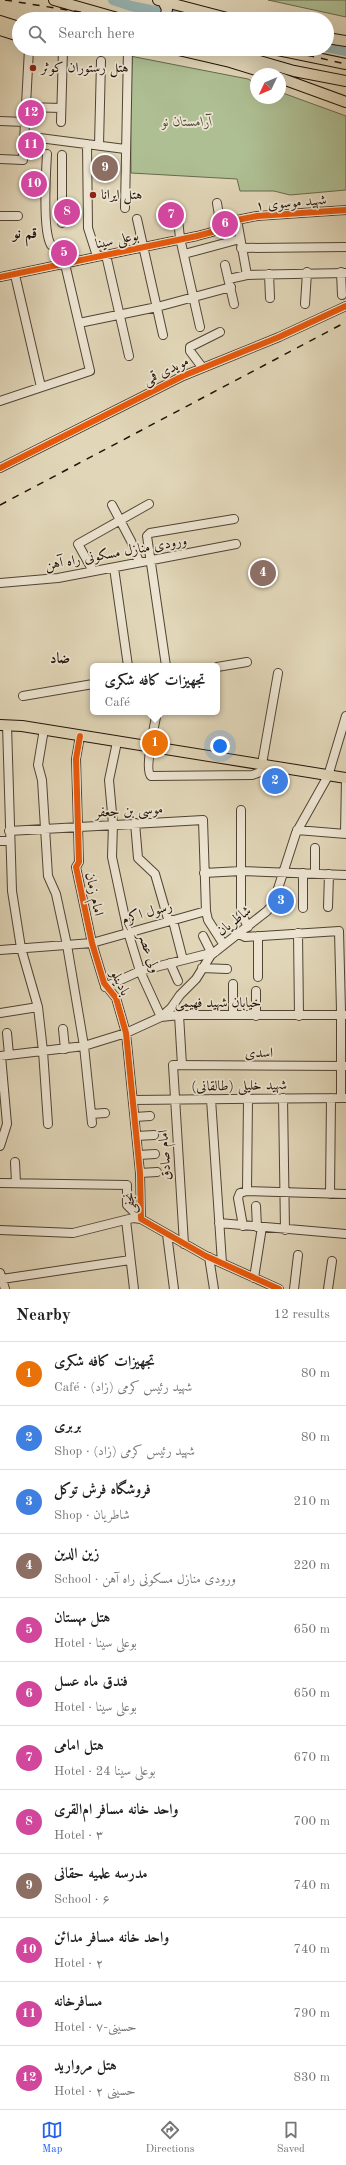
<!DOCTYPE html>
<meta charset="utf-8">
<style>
body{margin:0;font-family:"Old Standard TT",Amiri,serif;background:#f2f2f2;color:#222}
.compass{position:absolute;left:250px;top:68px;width:36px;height:36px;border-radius:50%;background:#fff;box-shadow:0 4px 16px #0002;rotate:226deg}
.you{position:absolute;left:220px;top:746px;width:14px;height:14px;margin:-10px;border:3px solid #fff;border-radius:50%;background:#1a73e8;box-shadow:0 0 0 6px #1a73e833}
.badge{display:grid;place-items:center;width:26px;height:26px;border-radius:50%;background:#2563eb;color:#fff;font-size:13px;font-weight:700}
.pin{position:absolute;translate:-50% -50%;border:2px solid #fff;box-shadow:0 1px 4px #0006}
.popup{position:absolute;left:90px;top:663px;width:130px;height:52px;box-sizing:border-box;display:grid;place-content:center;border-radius:6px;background:#fff;filter:drop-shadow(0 1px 3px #0005);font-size:13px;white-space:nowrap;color:#767676}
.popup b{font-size:15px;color:#222}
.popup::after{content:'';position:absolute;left:50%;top:100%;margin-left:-8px;border:8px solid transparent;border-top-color:#fff}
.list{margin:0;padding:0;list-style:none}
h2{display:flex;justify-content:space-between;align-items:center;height:52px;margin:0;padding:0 16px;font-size:17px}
h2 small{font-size:13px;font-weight:400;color:#767676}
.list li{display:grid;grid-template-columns:26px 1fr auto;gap:12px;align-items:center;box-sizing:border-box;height:64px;padding:0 16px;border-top:1px solid #e0e0e0}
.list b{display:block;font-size:15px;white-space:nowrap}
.list p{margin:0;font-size:13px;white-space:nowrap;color:#767676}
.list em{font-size:13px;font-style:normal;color:#767676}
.icon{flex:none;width:22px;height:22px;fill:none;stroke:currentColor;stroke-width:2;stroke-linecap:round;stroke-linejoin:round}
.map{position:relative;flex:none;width:346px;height:1289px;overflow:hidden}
.search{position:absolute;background:#fff;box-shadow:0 4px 16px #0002;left:12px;right:12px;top:12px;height:44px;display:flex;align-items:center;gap:10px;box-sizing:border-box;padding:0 14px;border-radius:22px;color:#767676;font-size:15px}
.sheet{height:820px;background:#fff}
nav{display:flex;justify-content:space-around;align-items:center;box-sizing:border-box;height:56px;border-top:1px solid #e0e0e0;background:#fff;font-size:11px;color:#767676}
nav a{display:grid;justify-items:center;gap:2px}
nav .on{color:#2563eb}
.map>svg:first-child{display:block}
.green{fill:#aebf93;stroke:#68694e}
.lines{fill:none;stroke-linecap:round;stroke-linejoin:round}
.river{stroke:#97b7b7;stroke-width:10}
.minor-casing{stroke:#514434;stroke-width:10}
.major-casing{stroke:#211308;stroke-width:12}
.minor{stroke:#ece4d1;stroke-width:8}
.major{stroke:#e1d6b8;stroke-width:10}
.rail{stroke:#211308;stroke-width:1.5;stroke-dasharray:7 7;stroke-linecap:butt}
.cycleway-casing{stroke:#ece4d1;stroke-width:8}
.cycleway{stroke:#e8590c;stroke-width:6}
.poi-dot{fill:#8f2418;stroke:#ece4d1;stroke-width:1.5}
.labels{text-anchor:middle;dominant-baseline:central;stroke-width:3.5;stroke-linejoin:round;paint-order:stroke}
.poi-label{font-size:14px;fill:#211308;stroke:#ece4d1;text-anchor:start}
.park-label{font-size:14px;font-style:italic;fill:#524f39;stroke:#ece4d1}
.street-label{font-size:14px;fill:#211308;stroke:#ece4d1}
.neighbourhood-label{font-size:15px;font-weight:bold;fill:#211308;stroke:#ece4d1}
</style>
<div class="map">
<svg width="346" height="1289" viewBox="0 0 346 1289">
<rect width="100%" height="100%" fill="#e1d6b8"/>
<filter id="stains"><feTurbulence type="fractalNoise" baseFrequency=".005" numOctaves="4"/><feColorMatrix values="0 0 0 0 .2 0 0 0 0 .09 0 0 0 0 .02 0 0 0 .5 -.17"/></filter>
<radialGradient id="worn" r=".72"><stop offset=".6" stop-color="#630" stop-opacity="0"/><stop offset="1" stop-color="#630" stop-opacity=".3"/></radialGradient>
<path class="green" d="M268 0H346V17Z
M130 56 248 79 256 83V98H280V92L346 116V190L290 195 274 191H240L237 179 131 173Z"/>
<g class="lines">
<path class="river" d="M113 0 131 6 195 19
M327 47 346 51"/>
<g class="minor-casing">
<path id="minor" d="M26 107 61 108
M0 121 25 122
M61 122 63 49
M24 136 125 149
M87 144 88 228 97 256
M99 145 101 61
M47 154C46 172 42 231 51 245
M62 155V223
M0 159 23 160 29 49
M217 203 221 228
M125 208 128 49
M177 210 180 238 200 327
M0 216H18
M137 219 163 335
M237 220 247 275
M241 248 346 247
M184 254 240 239
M106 255 129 356
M225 265 234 304
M341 272 342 295
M269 274 270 298
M15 275 41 387
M0 277 197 236 212 232 237 220 257 216 346 210
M229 279 247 275 346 273
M305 304 307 272
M79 323 157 307 231 287
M202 367 190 351V347L220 332
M0 401 90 371 65 264
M0 468 183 376 279 337 346 306
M112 505 131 541 139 562
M114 568 128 666
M93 571 78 544 149 504
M0 583 58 578 236 544
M166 666 147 536 150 533 234 519
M217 667 247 662
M23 696 93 684
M157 712C155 723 144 770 151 776L252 775 261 772 265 764
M7 725 12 891 21 948 38 1007 43 1051 48 1124
M44 729 38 765 42 780 48 876 56 894 67 945 84 1046 92 1123
M80 736 76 759 79 862 76 867 92 943 104 983 116 998 126 1033 140 1173 141 1219 206 1256 279 1289
M117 742 109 780 113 824 112 857 128 932 140 971 161 1017 171 1008 180 995 196 979 211 955 267 911 273 904 296 833 328 776 346 716
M262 764 278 673
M241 810V913L248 927
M135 823 138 858 155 874 168 919 173 921 183 960
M297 830 346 834
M9 831 203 820 206 911 208 920 224 945
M345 834 346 778
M0 841H10
M204 873 241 871 346 875
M303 873V908
M315 874V848
M328 907 329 874
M298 933 299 1016
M239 934 245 937 339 931 341 1011V1097
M203 936 211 952
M258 936V977
M0 950 92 943 206 911
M170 963 178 981
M202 968 227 969
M105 987 140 971 215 952
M0 1013 38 1007
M179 1015 182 1065
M233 1015V984
M256 1016V991
M63 1029 65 1049
M7 1033 9 1055
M0 1056 84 1046 126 1033 161 1017 179 1015H346
M283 1098 285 1230
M211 1099 222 1263
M133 1100 345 1098
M91 1114 105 1113
M135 1117 150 1116
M137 1136 154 1135
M0 1146 7 1124 1 1056
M139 1155 155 1154
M15 1162 16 1183
M140 1173 157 1172
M0 1183 127 1185V1205L141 1219
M247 1191 248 1098
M330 1194 331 1098
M256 1206 257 1227
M126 1220 134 1289
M219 1223 346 1234
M243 1226 238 1198 240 1193 247 1191 346 1194
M0 1230 73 1233 133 1218 141 1219
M167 1234 174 1289
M184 1244 173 1065 346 1066
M209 1257 214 1289
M0 1273 5 1289
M254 1278 262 1227
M2 1279 130 1260
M294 1289 298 1255
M328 1289 332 1261"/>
</g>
<g class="major-casing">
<path id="major" d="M54 0 121 19
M158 0 231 19
M163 1 167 9 165 19
M0 21 19 27
M0 30 19 36
M327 38 346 41
M174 49 230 62 269 74
M210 49 231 53 294 71 346 81
M273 49 346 64
M280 78 346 102
M0 725 22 726 346 778"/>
</g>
<use href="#minor" class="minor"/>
<use href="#major" class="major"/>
<path class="rail" d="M5 0 124 19
M280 49 346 64
M0 505 346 322"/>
<g class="cycleway-casing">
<path id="cycleway" d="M0 277 197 236 212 232 237 220 257 216 346 210
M0 468 183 376 279 337 346 306
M80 736 76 759 79 862 76 867 92 943 104 983 116 998 126 1033 140 1173 141 1219 206 1256 279 1289"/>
</g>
<use href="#cycleway" class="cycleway"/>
</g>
<g class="poi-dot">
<circle cx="33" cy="68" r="4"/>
<circle cx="93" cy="195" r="4"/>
</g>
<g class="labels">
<g class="poi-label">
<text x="41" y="68">هتل رستوران کوثر</text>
<text x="101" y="195">هتل ایرانا</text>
</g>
<g class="park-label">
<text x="187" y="122">آرامستان نو</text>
</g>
<g class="street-label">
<text transform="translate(291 203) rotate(-5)">شهید موسوی ۱</text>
<text transform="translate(117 240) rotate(-12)">بوعلی سینا</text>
<text transform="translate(166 371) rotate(-26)">مویدی قمی</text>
<text transform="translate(116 553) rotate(-10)">ورودی منازل مسکونی راه آهن</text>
<text transform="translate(129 811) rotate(-3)">موسی بن جعفر</text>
<text transform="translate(94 894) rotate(78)">امام زمان</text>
<text transform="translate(147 913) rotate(-16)">رسول اکرم</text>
<text transform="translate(234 921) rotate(-38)">شاطریان</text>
<text transform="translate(149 953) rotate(71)">ولی عصر</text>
<text transform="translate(120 983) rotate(63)">بادینلو</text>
<text x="218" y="1003">خیابان شهید فهیمی</text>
<text x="259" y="1053">اسدی</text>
<text transform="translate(239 1086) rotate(-1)">شهید خلیلی (طالقانی)</text>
<text transform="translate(165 1155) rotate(-94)">امام صادق</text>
<text transform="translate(130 1203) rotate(-94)">نجفی</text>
</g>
<g class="neighbourhood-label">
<text x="25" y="234">قم نو</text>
<text x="60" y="659">ضاد</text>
</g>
</g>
<rect width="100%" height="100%" filter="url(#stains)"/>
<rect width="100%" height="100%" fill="url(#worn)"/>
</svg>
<svg class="compass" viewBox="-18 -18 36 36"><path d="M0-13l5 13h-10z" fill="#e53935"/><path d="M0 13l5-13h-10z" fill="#767676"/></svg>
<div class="you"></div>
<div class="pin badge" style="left:155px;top:743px;background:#e8710a">1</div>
<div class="popup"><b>تجهیزات کافه شکری</b>Café</div>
<div class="pin badge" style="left:275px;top:781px;background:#3f7fe0">2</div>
<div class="pin badge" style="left:281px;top:901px;background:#3f7fe0">3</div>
<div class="pin badge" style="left:263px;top:573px;background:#8d6e63">4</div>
<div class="pin badge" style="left:64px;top:253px;background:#d1479c">5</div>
<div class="pin badge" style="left:225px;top:224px;background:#d1479c">6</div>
<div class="pin badge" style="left:171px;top:215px;background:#d1479c">7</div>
<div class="pin badge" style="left:67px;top:212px;background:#d1479c">8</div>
<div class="pin badge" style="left:105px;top:168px;background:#8d6e63">9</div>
<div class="pin badge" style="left:34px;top:184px;background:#d1479c">10</div>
<div class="pin badge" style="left:31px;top:145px;background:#d1479c">11</div>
<div class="pin badge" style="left:31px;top:113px;background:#d1479c">12</div>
<div class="search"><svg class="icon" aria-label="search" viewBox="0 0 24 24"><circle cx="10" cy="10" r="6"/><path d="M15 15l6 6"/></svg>Search here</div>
</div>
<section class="sheet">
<h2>Nearby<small>12 results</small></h2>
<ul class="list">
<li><span class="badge" style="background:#e8710a">1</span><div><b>تجهیزات کافه شکری</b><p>Café · شهید رئیس کرمی (زاد)</p></div><em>80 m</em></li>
<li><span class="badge" style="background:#3f7fe0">2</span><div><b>بربری</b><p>Shop · شهید رئیس کرمی (زاد)</p></div><em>80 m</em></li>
<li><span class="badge" style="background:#3f7fe0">3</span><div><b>فروشگاه فرش توکل</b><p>Shop · شاطریان</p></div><em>210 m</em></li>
<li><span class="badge" style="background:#8d6e63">4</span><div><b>زین الدین</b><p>School · ورودی منازل مسکونی راه آهن</p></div><em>220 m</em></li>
<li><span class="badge" style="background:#d1479c">5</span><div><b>هتل مهستان</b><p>Hotel · بوعلی سینا</p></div><em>650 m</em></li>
<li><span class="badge" style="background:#d1479c">6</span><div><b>فندق ماه عسل</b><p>Hotel · بوعلی سینا</p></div><em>650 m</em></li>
<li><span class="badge" style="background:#d1479c">7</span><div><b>هتل امامی</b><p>Hotel · بوعلی سینا 24</p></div><em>670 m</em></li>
<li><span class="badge" style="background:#d1479c">8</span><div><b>واحد خانه مسافر ام‌القری</b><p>Hotel · ۳</p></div><em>700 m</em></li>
<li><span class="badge" style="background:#8d6e63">9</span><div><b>مدرسه علمیه حقانی</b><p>School · ۶</p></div><em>740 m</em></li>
<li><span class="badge" style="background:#d1479c">10</span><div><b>واحد خانه مسافر مدائن</b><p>Hotel · ۲</p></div><em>740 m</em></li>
<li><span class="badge" style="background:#d1479c">11</span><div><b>مسافرخانه</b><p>Hotel · حسینی-۷</p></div><em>790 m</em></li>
<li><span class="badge" style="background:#d1479c">12</span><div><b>هتل مروارید</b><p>Hotel · حسینی ۲</p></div><em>830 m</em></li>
</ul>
</section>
<nav>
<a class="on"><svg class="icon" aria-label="map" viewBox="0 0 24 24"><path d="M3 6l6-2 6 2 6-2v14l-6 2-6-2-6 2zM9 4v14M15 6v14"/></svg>Map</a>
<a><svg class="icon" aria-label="directions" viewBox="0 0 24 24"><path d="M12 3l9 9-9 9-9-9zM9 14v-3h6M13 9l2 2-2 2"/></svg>Directions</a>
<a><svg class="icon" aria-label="saved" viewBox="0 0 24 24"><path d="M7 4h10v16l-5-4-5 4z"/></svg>Saved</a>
</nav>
